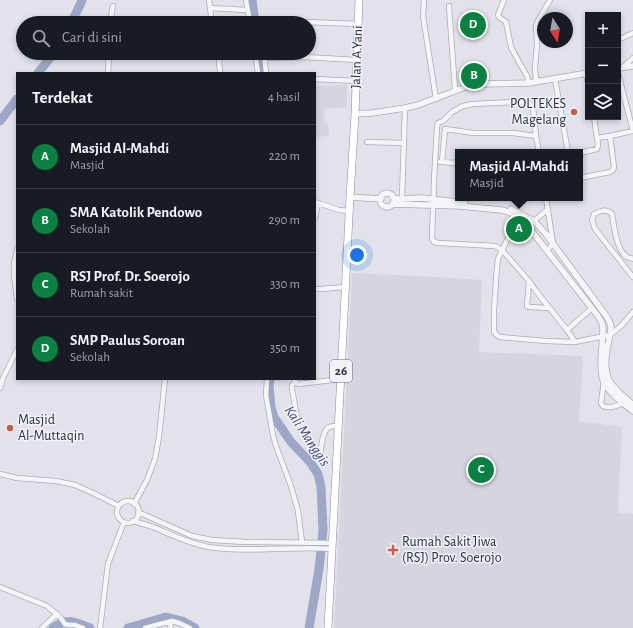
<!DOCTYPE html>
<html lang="id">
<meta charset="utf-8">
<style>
body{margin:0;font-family:"Alegreya Sans",sans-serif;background:#20242c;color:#f1f3f6}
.controls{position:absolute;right:12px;top:12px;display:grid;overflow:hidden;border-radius:0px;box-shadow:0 2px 6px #0003}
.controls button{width:36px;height:36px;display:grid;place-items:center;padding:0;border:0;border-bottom:1px solid #363941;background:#171b24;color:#f1f3f6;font:20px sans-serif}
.compass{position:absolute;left:537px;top:12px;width:36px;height:36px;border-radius:50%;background:#171b24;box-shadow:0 2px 6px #0003;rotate:169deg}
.you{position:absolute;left:357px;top:255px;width:14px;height:14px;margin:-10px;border:3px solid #fff;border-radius:50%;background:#1a73e8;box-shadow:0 0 0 6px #1a73e833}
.badge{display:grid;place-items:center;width:26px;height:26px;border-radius:50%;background:#0b8043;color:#fff;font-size:13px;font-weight:700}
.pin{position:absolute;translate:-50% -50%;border:2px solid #fff;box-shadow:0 1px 4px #0006}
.popup{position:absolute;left:455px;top:149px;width:128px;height:52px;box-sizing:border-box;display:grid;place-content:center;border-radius:0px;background:#171b24;filter:drop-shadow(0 1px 3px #0005);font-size:13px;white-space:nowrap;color:#9ea1a6}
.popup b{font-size:15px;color:#f1f3f6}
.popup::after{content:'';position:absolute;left:50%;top:100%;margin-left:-8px;border:8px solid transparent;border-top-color:#171b24}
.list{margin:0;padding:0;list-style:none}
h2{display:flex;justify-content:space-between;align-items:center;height:52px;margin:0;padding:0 16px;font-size:17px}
h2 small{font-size:13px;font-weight:400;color:#9ea1a6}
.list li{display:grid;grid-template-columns:26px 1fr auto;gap:12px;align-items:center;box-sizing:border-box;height:64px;padding:0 16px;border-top:1px solid #363941}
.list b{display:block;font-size:15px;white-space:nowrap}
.list p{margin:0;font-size:13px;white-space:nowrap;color:#9ea1a6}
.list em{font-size:13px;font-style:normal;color:#9ea1a6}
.icon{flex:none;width:22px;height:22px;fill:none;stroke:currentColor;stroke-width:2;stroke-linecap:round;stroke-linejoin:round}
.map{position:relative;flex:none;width:633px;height:628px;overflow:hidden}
.search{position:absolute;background:#171b24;box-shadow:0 2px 6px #0003;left:16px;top:16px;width:300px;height:44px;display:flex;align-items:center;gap:10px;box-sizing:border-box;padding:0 14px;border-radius:22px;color:#9ea1a6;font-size:15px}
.panel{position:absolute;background:#171b24;box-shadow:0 2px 6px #0003;left:16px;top:72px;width:300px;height:308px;border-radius:0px}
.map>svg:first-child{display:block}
.built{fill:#d4d5de}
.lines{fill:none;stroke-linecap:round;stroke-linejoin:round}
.river{stroke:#9fa7c8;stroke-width:9}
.minor-casing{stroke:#abacb7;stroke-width:6}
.tertiary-casing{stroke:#abacb7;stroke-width:7}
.trunk-casing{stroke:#8a8ca0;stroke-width:8}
.minor{stroke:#f4f5f8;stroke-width:4.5}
.tertiary{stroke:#f4f5f8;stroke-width:5.5}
.trunk{stroke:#fff;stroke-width:7}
.poi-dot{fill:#c95d4d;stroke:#f1f2f7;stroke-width:1.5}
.labels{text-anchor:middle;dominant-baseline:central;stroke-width:3;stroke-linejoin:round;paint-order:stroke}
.shield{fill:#f1f2f7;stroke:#666778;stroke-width:1}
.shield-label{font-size:13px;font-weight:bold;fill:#2b2c41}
.street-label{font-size:14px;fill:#2b2c41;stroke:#f1f2f7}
.poi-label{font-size:14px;fill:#2b2c41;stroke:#f1f2f7;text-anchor:start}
.water-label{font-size:15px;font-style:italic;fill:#364073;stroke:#f1f2f7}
</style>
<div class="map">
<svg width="633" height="628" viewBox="0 0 633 628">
<rect width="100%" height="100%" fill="#e2e3ea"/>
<path class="built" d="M347 85V107L324 109 325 123 328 124 329 136 315 137V86Z
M352 273 438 277 482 280 479 352 583 356 579 421 622 427 618 513 633 514V628H334Z"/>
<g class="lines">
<path class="river" d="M252 0 255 23
M71 23 80 5 82 0
M258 53 261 73
M38 73 54 53
M0 121 17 99
M270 379 269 386 271 407 274 417 291 442 310 462 318 474 321 487 323 530 319 569 309 628
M53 628C68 617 74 622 90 628
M128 628 166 617 182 621 195 628"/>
<g class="minor-casing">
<path id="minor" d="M209 0 212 23
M246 0 250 23
M424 0 423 16 436 99
M504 0 498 15 499 17 506 22 511 47 514 53 527 76 529 83
M449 6 455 90
M210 8 247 10
M110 23 113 6
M284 23 305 22 358 24
M618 40 633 33
M255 53 258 73
M264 53 266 73
M264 58 304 57 357 60
M622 68 633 58
M108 73 109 53
M220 73 219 62 221 53
M618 73 633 131
M586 74 588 83
M315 79 356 81
M555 79 568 152
M536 81 535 67 537 45 536 25 540 17 550 0
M594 117 597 138 610 136 633 131
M367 142 404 143
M539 152 536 136 533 107 529 103 517 102 473 104 463 106 452 112 443 121 438 123 437 127 435 162 434 182 432 238 434 242 439 243 495 246 502 250 529 281 536 291 567 330 575 342
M580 153 597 149 598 145 597 138
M440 162 458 163
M442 162 445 129 474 133H513L536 136
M580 178 610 172 613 170 614 167 610 136
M402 198 405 108
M546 198 553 243 547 251
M315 202 339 210 349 211
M518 217 498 259 497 267 494 310V331C495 334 496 335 500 337L546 341 575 342 610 335 622 325 633 312
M315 218 318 203
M534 221 548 209
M17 250 14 264V275L17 299
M633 259C631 258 629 258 627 257 616 250 614 225 612 214 606 208 600 211 594 214L592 220 595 229 633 277
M529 281 527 306 529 307 549 308
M315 289H321L345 287
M567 330 592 308
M267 379 266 395 273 435 276 446 291 486 298 511 302 542
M295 379V382L298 384 341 379
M604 381 601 403 603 406C611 409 618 406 625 402
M295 382 292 385V389L297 418
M0 388 3 378 17 350
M320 456C321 448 322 431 329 427 332 426 335 426 339 426
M0 474 17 478 56 481 75 485 93 493 119 506
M117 512a11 11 0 1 1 22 0a11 11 0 1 1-22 0Z
M134 504 147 480 155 459 159 437 165 379
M138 512 192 536 212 540 246 542 333 543
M133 521C140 523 147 525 153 527 172 535 188 543 208 547 249 553 291 546 333 549
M0 587 47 606 60 617 65 624 69 625H75L83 628
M42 628 57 614
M100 628 108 564 124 522
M145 628 172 621 179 623 190 628
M170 628 172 621"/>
</g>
<g class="tertiary-casing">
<path id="tertiary" d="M618 68 633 66
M355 114 372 113 405 108 418 105 468 86 479 84 529 83 588 73
M380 200a7 7 0 1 1 14 0a7 7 0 1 1-14 0Z
M350 197 381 199
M394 199 422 198 465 203
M393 204 460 206 501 210C514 212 521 220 530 229L598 316 602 323 603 329C603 343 598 371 604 382 610 394 623 403 633 411
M511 209 534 221 546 234 607 317C609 321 611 324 611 328 611 333 609 336 609 340 606 352 604 369 609 380 614 390 625 397 633 405"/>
</g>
<g class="trunk-casing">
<path id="trunk" d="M328 628 350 197 355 114 359 0"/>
</g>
<use href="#minor" class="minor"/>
<use href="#tertiary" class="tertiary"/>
<use href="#trunk" class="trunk"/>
</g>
<g class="poi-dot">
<circle cx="574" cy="112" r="4"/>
<circle cx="10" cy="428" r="4"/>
<path d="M391 544h4v4h4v4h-4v4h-4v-4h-4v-4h4z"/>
</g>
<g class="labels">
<rect class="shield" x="330" y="360" width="22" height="22" rx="3"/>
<g class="shield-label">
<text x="341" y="371">26</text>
</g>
<g class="street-label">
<text transform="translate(357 57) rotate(-88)">Jalan A.Yani</text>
</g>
<g class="poi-label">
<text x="566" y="104" text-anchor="end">POLTEKES<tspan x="566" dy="16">Magelang</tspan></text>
<text x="18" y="420">Masjid<tspan x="18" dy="16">Al-Muttaqin</tspan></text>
<text x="402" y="542">Rumah Sakit Jiwa<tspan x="402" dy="16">(RSJ) Prov. Soerojo</tspan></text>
</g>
<g class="water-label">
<text transform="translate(307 436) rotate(56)">Kali Manggis</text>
</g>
</g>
</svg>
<div class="controls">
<button>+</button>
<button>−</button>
<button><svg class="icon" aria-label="layers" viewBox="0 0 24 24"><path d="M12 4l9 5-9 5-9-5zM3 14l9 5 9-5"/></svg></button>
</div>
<svg class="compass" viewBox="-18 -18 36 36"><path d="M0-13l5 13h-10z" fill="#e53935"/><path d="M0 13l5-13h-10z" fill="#9ea1a6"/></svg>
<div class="you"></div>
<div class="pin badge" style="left:519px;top:229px">A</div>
<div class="popup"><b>Masjid Al-Mahdi</b>Masjid</div>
<div class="pin badge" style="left:474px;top:76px">B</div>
<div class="pin badge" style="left:481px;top:470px">C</div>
<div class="pin badge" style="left:473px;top:25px">D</div>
<div class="search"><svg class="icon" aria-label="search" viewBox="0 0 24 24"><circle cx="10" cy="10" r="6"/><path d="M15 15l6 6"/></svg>Cari di sini</div>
<section class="panel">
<h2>Terdekat<small>4 hasil</small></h2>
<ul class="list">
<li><span class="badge">A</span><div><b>Masjid Al-Mahdi</b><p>Masjid</p></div><em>220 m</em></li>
<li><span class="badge">B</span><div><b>SMA Katolik Pendowo</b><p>Sekolah</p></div><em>290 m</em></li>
<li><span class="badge">C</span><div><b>RSJ Prof. Dr. Soerojo</b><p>Rumah sakit</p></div><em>330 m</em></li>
<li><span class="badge">D</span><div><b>SMP Paulus Soroan</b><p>Sekolah</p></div><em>350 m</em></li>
</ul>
</section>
</div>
